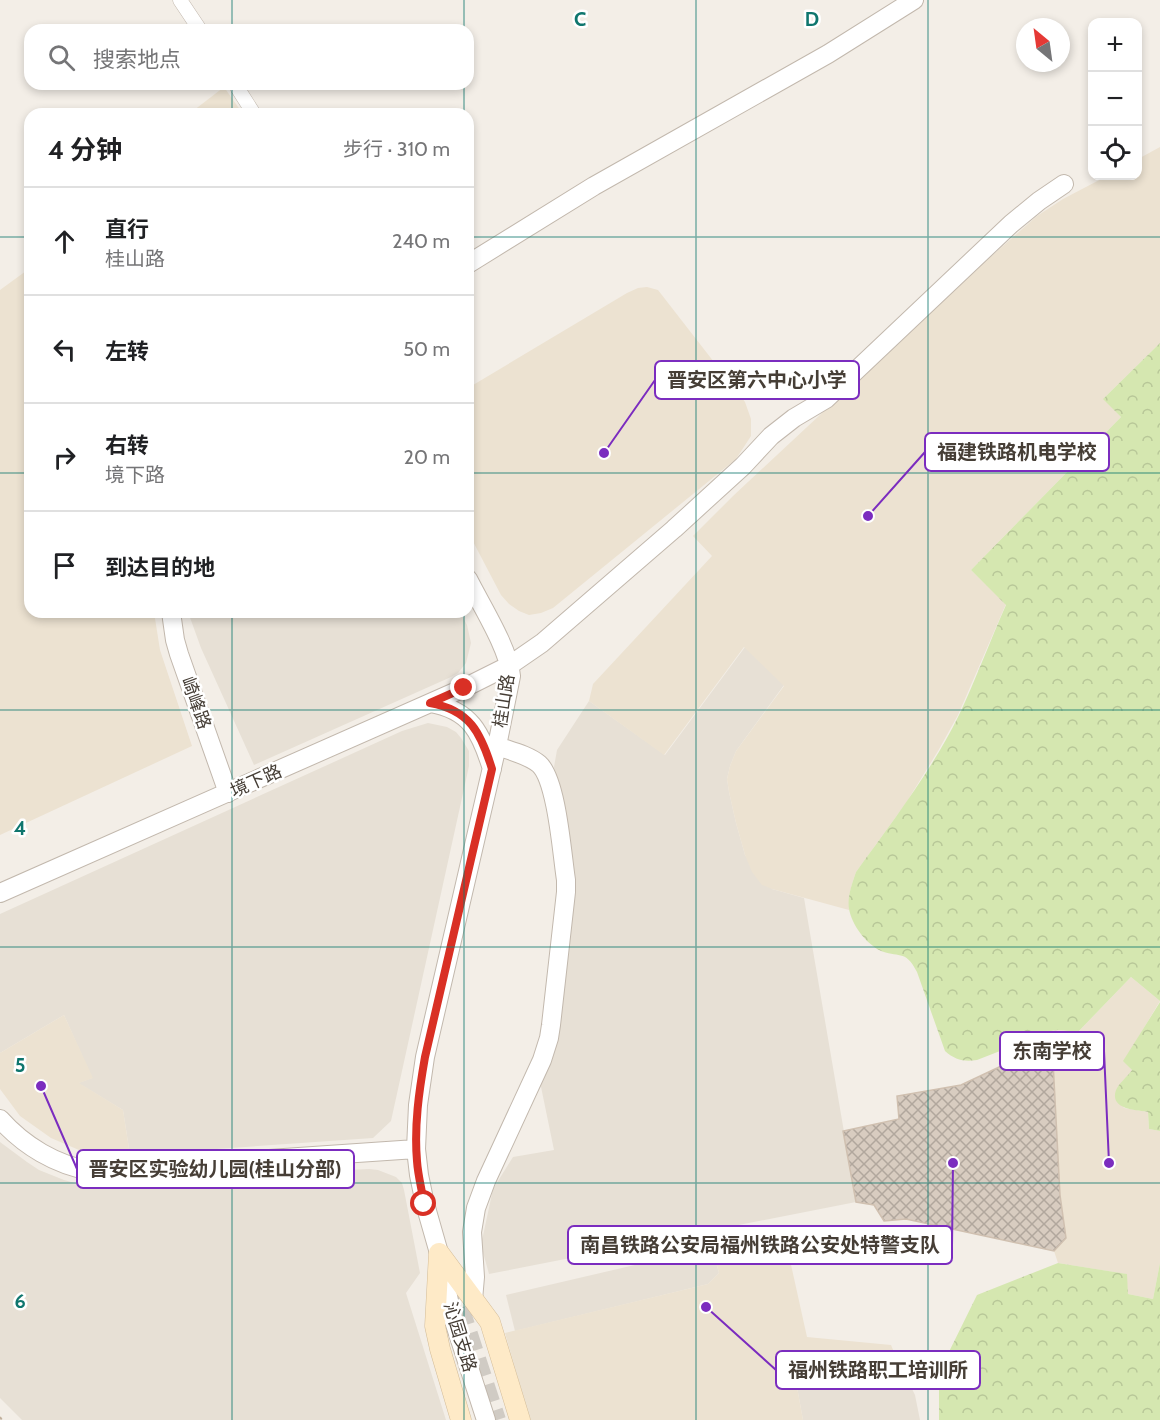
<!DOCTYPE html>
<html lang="zh">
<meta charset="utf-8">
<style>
body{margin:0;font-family:Cabin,"Noto Sans SC",sans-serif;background:#f2f2f2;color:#202124}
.controls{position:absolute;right:18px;top:18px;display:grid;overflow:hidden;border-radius:12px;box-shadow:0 3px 9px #0003}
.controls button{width:54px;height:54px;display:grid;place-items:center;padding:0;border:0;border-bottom:2px solid #e0e0e0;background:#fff;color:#202124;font:30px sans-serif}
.compass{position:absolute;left:1016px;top:18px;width:54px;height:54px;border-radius:50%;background:#fff;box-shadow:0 3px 9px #0003;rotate:331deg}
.stop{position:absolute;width:18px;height:18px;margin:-14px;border:4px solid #d93025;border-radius:50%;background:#fff}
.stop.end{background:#d93025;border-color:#fff;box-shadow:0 2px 6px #0008}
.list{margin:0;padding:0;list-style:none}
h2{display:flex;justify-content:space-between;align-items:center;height:78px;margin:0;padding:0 24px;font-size:26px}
h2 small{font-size:20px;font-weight:400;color:#757577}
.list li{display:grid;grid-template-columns:39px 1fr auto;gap:18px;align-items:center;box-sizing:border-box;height:108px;padding:0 24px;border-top:2px solid #e0e0e0}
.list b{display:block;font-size:22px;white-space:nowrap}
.list p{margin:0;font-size:20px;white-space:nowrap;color:#757577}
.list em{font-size:20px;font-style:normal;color:#757577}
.icon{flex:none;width:33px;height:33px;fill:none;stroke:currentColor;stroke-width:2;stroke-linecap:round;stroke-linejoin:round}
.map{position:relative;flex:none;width:1160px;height:1420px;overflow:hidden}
.search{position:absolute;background:#fff;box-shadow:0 3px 9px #0003;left:24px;top:24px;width:450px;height:66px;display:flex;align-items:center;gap:15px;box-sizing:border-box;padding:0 21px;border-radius:18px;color:#757577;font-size:22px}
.panel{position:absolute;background:#fff;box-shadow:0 3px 9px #0003;left:24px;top:108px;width:450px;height:510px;border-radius:18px}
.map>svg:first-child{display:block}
.residential{fill:#e7e0d5}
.education{fill:#ece2d1}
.forest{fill:url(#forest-crowns)}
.building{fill:url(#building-cross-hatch);stroke:#d0c0b0;stroke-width:1.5}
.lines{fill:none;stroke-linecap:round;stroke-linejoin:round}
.tertiary-tunnel{stroke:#d0cbc4;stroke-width:18;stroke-dasharray:18 9;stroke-linecap:butt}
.minor-casing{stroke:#c2b8ad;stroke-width:15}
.tertiary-casing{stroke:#c2b8ad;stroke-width:20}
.secondary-casing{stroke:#d3bc98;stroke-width:21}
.path{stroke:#c0af9b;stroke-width:2;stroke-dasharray:3 3;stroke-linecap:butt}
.minor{stroke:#fff;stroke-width:14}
.tertiary{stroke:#fff;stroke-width:18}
.secondary{stroke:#feeac7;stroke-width:20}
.route{stroke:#d93025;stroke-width:8}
.grid{fill:none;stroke:#0f766e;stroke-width:1.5;stroke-opacity:0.55}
.labels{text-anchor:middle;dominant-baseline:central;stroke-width:5;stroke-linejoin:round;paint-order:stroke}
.street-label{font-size:18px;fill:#463e36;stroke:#fff}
.grid-label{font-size:20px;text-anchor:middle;font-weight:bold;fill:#0f766e;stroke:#fff;stroke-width:5;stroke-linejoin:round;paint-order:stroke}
.leader{fill:none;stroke:#7b2cbf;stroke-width:2}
.callout-dot{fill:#7b2cbf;stroke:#fff;stroke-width:2}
.callout{fill:#fff;stroke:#7b2cbf;stroke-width:2}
.callout-label{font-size:20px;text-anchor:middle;font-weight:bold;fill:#463e36}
</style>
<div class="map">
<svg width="1160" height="1420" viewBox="0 0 1160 1420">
<defs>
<pattern id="forest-crowns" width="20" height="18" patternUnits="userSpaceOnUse" patternTransform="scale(1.5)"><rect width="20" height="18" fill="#d5e7b0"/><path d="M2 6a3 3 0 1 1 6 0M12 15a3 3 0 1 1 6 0" fill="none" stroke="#b8c798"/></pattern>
<pattern id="building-cross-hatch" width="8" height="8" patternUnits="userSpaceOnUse" patternTransform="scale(1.5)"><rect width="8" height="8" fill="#d8ccc0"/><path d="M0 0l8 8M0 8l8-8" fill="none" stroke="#b1a79d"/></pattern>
</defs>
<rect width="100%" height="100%" fill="#f3eee7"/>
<path class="residential" d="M188 612H460L467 625 471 643 466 663 458 673 451 677 254 765 201 648Z
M745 647 784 685 736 751 730 766 727 779 729 792 736 823 745 855 772 889 804 898 856 1202 489 1274 481 1245 493 1189 513 1157 554 1150 540 1082 568 865 554 767 557 750 589 701 665 755Z
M428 723 447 727 456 732 461 738 469 751V766L391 1121 373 1138 130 1155 123 1110 78 1083 92 1078 64 1015 0 1053V914L402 731Z
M0 1142 27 1162 39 1170 64 1180 75 1183 369 1169 378 1170 396 1177 402 1183 404 1190 420 1273 406 1293 446 1420H22L0 1398Z
M712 1247 719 1273 708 1284 515 1331 506 1295Z
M897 1359 915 1395 920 1420H803L795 1376Z"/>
<path class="education" d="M224 87 243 114H176L184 108 189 114Z
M1160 147V343L1104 398 1121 417 971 570 1006 604 958 715 938 751 906 803 856 872 852 884 849 897V910L772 889 762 885 752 872 745 855 736 823 729 792 727 779 730 766 736 751 784 686 744 647 664 755 589 701 593 684 712 556 693 536 733 496 971 274 1037 216 1063 199 1107 176H1138V159Z
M30 264V612H154L160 650 192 746 0 835V290L26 271Z
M647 287 658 290 745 402 751 419V436L736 459 553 608 541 613 529 615 519 611 509 604 501 595 468 532V388L627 293 638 288Z
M1131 977 1160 1001 1124 1061 1132 1070 1116 1090 1124 1108 1148 1112 1149 1129 1160 1131V1263L1153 1299 1128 1294 1126 1274 1058 1263 1054 1251 1066 1237 1060 1195 1052 1042 1042 1033 1059 1029 1067 1030 1076 1034Z
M64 1015 93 1078 79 1083 123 1110 130 1155 91 1153 79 1150 51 1138 20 1116 0 1089V1053Z
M784 1233 807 1337 891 1345 897 1359 795 1376 803 1420H530L505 1333 708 1284 719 1273 712 1247Z"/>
<path class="forest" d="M1160 343V1001L1131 977 1076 1034C1067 1030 1061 1029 1051 1031L977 1060C964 1062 955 1060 945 1051L917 972C905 948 898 959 879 950 865 942 852 925 849 909 847 897 852 884 856 872 892 822 932 770 959 715 976 679 990 641 1006 605L971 570 1121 417 1103 399Z
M1160 1002V1131L1149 1129 1148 1112C1137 1110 1109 1110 1116 1090 1119 1083 1128 1076 1132 1070L1123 1061Z
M1058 1263 1127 1274 1128 1294 1153 1299 1160 1263V1420H939V1378L941 1368 977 1295Z"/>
<path class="building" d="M1052 1042 1060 1195 1066 1238 1054 1251 906 1219 884 1221 874 1205 856 1202 843 1131 899 1119 897 1096 961 1085Z"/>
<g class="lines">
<path class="tertiary-tunnel" d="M450 1283 462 1313 497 1420"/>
<g class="minor-casing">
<path id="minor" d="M180 0 200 30
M235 84 254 114"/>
</g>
<g class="tertiary-casing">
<path id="tertiary" d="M468 264 594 186 828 54 914 0
M468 579C481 605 509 649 511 676L497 746 425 1057 418 1105 416 1149 419 1175 425 1204 439 1253 452 1315 486 1420
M171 612 175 640 179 654 228 793
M430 703C471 710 481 733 492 769
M0 893 464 688 510 665 542 643 674 529 743 466 771 436 794 418 826 399 1011 224 1039 201 1064 184
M0 1119C24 1146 56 1165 91 1171L416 1149
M473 1300 475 1277 472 1232 476 1208 486 1181 542 1060 549 1038 551 1025 566 892V880C562 855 557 780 539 764 528 755 511 751 497 746"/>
</g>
<g class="secondary-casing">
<path id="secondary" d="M439 1253 490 1322 520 1420
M439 1253 435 1326 440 1349 461 1420"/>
</g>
<path class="path" d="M0 1417 2 1420"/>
<use href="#minor" class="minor"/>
<use href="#tertiary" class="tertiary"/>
<use href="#secondary" class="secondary"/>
</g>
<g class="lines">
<path class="route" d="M424 1204C422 1190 418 1176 417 1161 414 1126 419 1091 425 1057L492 769C481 733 470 710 430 703L464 688"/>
</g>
<path class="grid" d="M232 0V30M464 0V30M696 0V1420M928 0V1420M232 84V114M464 84V114M0 237H30M468 237H1160M0 473H30M468 473H1160M232 612V1420M464 612V1420M0 710H1160M0 947H1160M0 1183H1160"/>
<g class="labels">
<g class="street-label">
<text transform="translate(504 701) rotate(-81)">桂山路</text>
<text transform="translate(196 703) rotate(70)">崎峰路</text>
<text transform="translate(256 781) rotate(-24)">境下路</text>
<text transform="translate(460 1337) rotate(73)">沁园支路</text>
</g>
</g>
<g class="grid-label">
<text x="580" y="26">C</text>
<text x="812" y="26">D</text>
<text x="20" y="835">4</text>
<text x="20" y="1072">5</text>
<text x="20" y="1308">6</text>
</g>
<path class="leader" d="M604 453L655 380M868 516L925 452M1109 1163L1104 1051M41 1086L77 1169M953 1163L952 1245M706 1307L776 1370"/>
<g class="callout-dot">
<circle cx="604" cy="453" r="6"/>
<circle cx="868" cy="516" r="6"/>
<circle cx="1109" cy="1163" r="6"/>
<circle cx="41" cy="1086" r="6"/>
<circle cx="953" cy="1163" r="6"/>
<circle cx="706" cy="1307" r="6"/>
</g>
<g class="callout">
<rect x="655" y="361" width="204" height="38" rx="6"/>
<rect x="925" y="433" width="184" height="38" rx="6"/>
<rect x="1000" y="1032" width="104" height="38" rx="6"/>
<rect x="77" y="1150" width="277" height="38" rx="6"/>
<rect x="568" y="1226" width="384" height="38" rx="6"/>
<rect x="776" y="1351" width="204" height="38" rx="6"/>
</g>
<g class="callout-label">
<text x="757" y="387">晋安区第六中心小学</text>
<text x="1017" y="459">福建铁路机电学校</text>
<text x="1052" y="1058">东南学校</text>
<text x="215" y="1176">晋安区实验幼儿园(桂山分部)</text>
<text x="760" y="1252">南昌铁路公安局福州铁路公安处特警支队</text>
<text x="878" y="1377">福州铁路职工培训所</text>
</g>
</svg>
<div class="controls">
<button>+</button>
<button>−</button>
<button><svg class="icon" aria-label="locate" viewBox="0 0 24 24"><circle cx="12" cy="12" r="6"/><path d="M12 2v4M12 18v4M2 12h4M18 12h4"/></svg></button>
</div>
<svg class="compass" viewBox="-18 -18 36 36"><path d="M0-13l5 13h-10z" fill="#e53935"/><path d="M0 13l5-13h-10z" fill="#757577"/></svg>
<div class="stop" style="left:424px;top:1204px"></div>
<div class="stop end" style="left:464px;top:688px"></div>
<div class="search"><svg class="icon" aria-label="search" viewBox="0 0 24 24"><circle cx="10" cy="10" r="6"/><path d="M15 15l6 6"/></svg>搜索地点</div>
<section class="panel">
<h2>4 分钟<small>步行 · 310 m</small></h2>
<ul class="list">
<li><svg class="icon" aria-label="ahead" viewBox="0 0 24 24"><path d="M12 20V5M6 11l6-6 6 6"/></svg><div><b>直行</b><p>桂山路</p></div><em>240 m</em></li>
<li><svg class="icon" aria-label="left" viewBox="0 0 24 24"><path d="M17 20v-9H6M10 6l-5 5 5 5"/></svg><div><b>左转</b></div><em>50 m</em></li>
<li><svg class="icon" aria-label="right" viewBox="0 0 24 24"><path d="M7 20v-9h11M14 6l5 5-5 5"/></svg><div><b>右转</b><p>境下路</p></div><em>20 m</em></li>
<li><svg class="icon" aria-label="arrive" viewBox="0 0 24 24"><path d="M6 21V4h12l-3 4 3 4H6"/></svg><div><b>到达目的地</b></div></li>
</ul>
</section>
</div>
